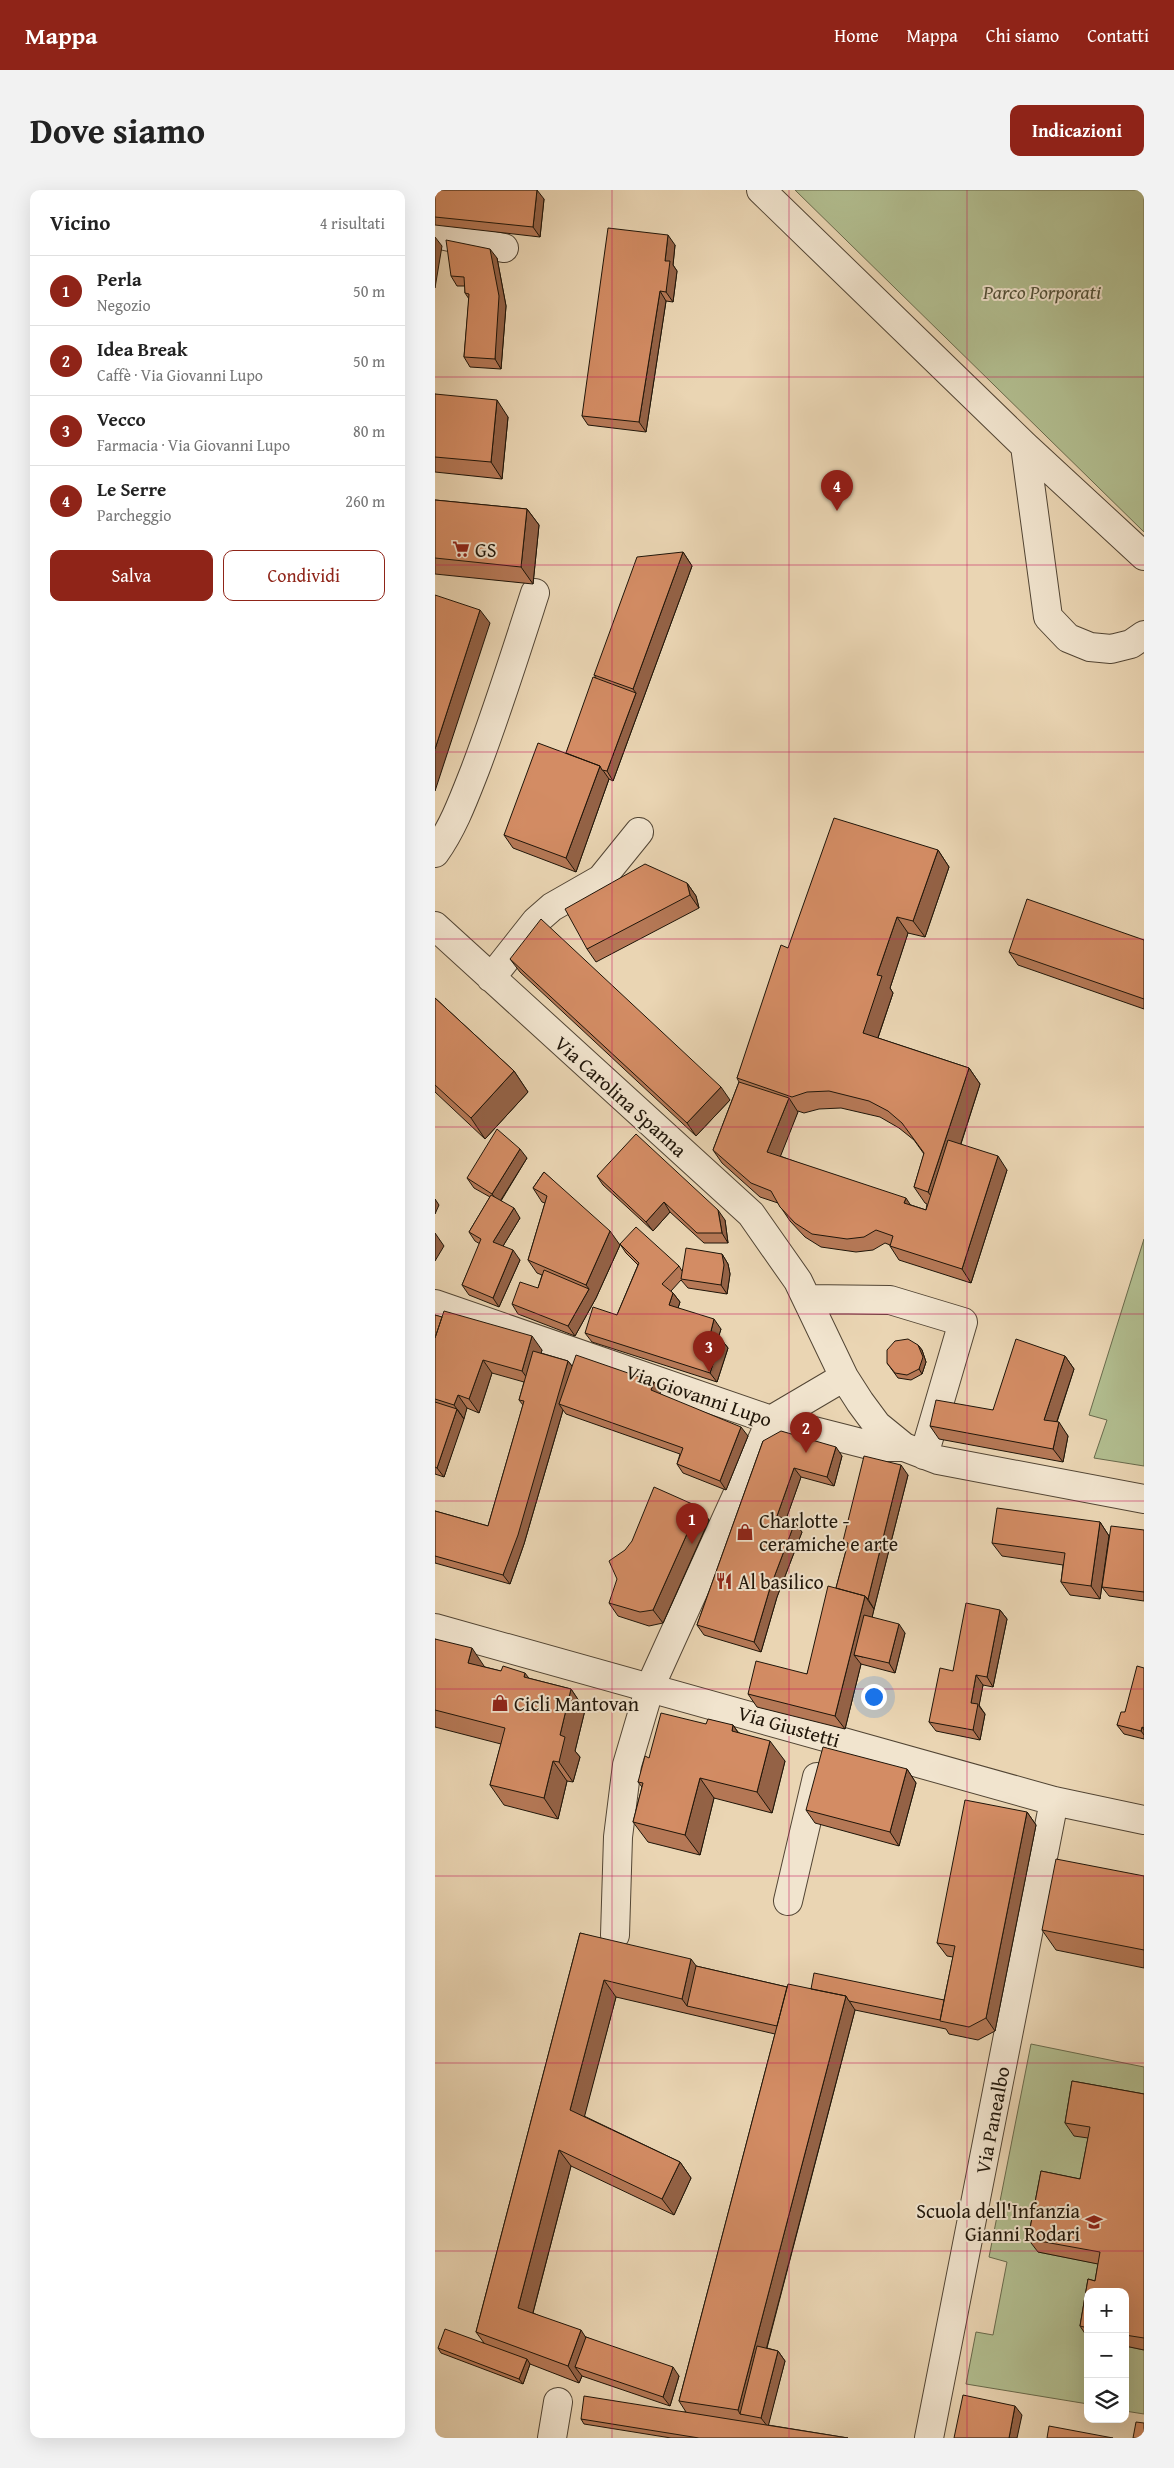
<!DOCTYPE html>
<html lang="it">
<meta charset="utf-8">
<style>
body{margin:0;font-family:"Gentium Book Plus",serif;background:#f2f2f2;color:#222}
.controls{position:absolute;right:15px;bottom:15px;display:grid;overflow:hidden;border-radius:10px;box-shadow:0 5px 20px #0002}
.controls button{width:45px;height:45px;display:grid;place-items:center;padding:0;border:0;border-bottom:1px solid #e0e0e0;background:#fff;color:#222;font:25px sans-serif}
.you{position:absolute;left:438px;top:1506px;width:18px;height:18px;margin:-12px;border:4px solid #fff;border-radius:50%;background:#1a73e8;box-shadow:0 0 0 8px #1a73e833}
.badge{display:grid;place-items:center;width:32px;height:32px;border-radius:50%;background:#8f2418;color:#fff;font-size:16px;font-weight:700}
.pin{position:absolute;translate:-50% -41px;filter:drop-shadow(0 1px 2px #0008)}
.pin::after{content:'';position:absolute;top:26px;width:18px;height:15px;background:inherit;clip-path:polygon(0 0,100% 0,50% 100%)}
.list{margin:0;padding:0;list-style:none}
h2{display:flex;justify-content:space-between;align-items:center;height:65px;margin:0;padding:0 20px;font-size:21px}
h2 small{font-size:16px;font-weight:400;color:#767676}
.list li{display:grid;grid-template-columns:32px 1fr auto;gap:15px;align-items:center;box-sizing:border-box;height:70px;padding:0 20px;border-top:1px solid #e0e0e0}
.list b{display:block;font-size:19px;white-space:nowrap}
.list p{margin:0;font-size:16px;white-space:nowrap;color:#767676}
.list em{font-size:16px;font-style:normal;color:#767676}
.actions{display:flex;gap:10px;padding:15px 20px}
.actions a{flex:1;padding:11px 0;border:1px solid #8f2418;border-radius:10px;text-align:center;font-size:18px;color:#8f2418}
.actions .main{background:#8f2418;color:#fff}
.icon{flex:none;width:28px;height:28px;fill:none;stroke:currentColor;stroke-width:2;stroke-linecap:round;stroke-linejoin:round}
.map{position:relative;flex:none;width:709px;height:2248px;overflow:hidden;border-radius:10px}
header{display:flex;align-items:center;gap:30px;box-sizing:border-box;height:70px;padding:0 25px;background:#8f2418;color:#fff}
header strong{font-size:24px}
nav{display:flex;gap:28px;margin-inline-start:auto;font-size:18px}
.intro{display:flex;align-items:center;justify-content:space-between;box-sizing:border-box;height:120px;padding:0 30px}
h1{margin:0;font-size:35px}
.button{padding:12px 22px;border-radius:10px;background:#8f2418;color:#fff;font-size:18px;font-weight:700}
main{display:flex;gap:30px;padding:0 30px}
aside{flex:1;background:#fff;border-radius:10px;box-shadow:0 5px 20px #0002}
.map>svg:first-child{display:block}
.green{fill:#b2be90;stroke:#686a4c}
.lines{fill:none;stroke-linecap:round;stroke-linejoin:round}
.street-casing{stroke:#524534;stroke-width:30}
.street{stroke:#f1e4ce;stroke-width:28}
.wall{fill:#b57856;stroke:#1f1509;fill-rule:evenodd}
.shaded-wall{fill:#946246;stroke:#1f1509}
.building{fill:#d38c64;stroke:#1f1509}
.grid{fill:none;stroke:#c2185b;stroke-width:1;stroke-opacity:0.55}
.labels{text-anchor:middle;dominant-baseline:central;stroke-width:4;stroke-linejoin:round;paint-order:stroke}
.park-label{font-size:20px;font-style:italic;fill:#525038;stroke:#f1e4ce}
.poi-label{font-size:20px;fill:#1f1509;stroke:#f1e4ce;text-anchor:start}
.street-label{font-size:20px;fill:#1f1509;stroke:#f1e4ce}
</style>
<header>
<strong>Mappa</strong>
<nav><a>Home</a><a>Mappa</a><a>Chi siamo</a><a>Contatti</a></nav>
</header>
<div class="intro"><h1>Dove siamo</h1><a class="button">Indicazioni</a></div>
<main>
<aside>
<h2>Vicino<small>4 risultati</small></h2>
<ul class="list">
<li><span class="badge">1</span><div><b>Perla</b><p>Negozio</p></div><em>50 m</em></li>
<li><span class="badge">2</span><div><b>Idea Break</b><p>Caffè · Via Giovanni Lupo</p></div><em>50 m</em></li>
<li><span class="badge">3</span><div><b>Vecco</b><p>Farmacia · Via Giovanni Lupo</p></div><em>80 m</em></li>
<li><span class="badge">4</span><div><b>Le Serre</b><p>Parcheggio</p></div><em>260 m</em></li>
</ul>
<div class="actions"><a class="main">Salva</a><a>Condividi</a></div>
</aside>
<div class="map">
<svg width="709" height="2248" viewBox="0 0 709 2248">
<rect width="100%" height="100%" fill="#ead5b3"/>
<filter id="stains"><feTurbulence type="fractalNoise" baseFrequency=".004" numOctaves="4"/><feColorMatrix values="0 0 0 0 .2 0 0 0 0 .09 0 0 0 0 .02 0 0 0 .5 -.17"/></filter>
<radialGradient id="worn" r=".72"><stop offset=".6" stop-color="#630" stop-opacity="0"/><stop offset="1" stop-color="#630" stop-opacity=".3"/></radialGradient>
<path class="green" d="M360 0H709V342Z
M709 1049V1276L659 1268 672 1230 654 1225Z
M596 1854 709 1877V1916L664 1950 654 2002 603 2062 674 2076 653 2102V2214L531 2194 541 2142 558 2145 572 2072 554 2067Z
M690 2156 709 2160V2224L690 2221Z"/>
<g class="lines">
<g class="street-casing">
<path id="street" d="M326 0 590 256 709 366
M0 44 69 58
M590 256 613 427 633 448 655 457 676 459 696 454 709 445
M0 663C18 638 29 608 40 580 62 522 81 462 100 403
M0 736 316 1024 363 1091 409 1187 425 1212 442 1235 469 1257
M56 788 101 731 117 717 166 689 204 642
M372 1109 455 1110 528 1132 489 1265
M0 1114 336 1230 442 1257H469L503 1270 709 1309
M336 1230 409 1187
M0 1438 619 1611 709 1630
M353 1711 382 1587
M180 1745 183 1647 192 1575 215 1497 336 1230
M117 2248 123 2212
M494 2248 619 1611"/>
</g>
<use href="#street" class="street"/>
</g>
<path class="wall" d="M0 0 109 9 105 47 0 35Z
M240 55 238 75 242 81 238 112 231 111 211 242 153 235 147 226Z
M62 68 71 116 66 179 35 177 29 167 34 109 30 103V96H22L16 86Z
M0 204 73 227 67 289 0 282Z
M0 310 92 319 104 335 98 394 0 384Z
M248 362 257 376 178 591 174 589 141 682 78 658 69 645 131 563 161 488 159 485Z
M503 660 514 677 490 747 473 743 455 798 458 803 443 848 534 878 545 894 526 954 572 980 536 1093 464 1070 455 1056V1055L450 1053 438 1060 421 1062 386 1057 370 1047 355 1031 343 1013 325 1007 287 973 278 960 304 892 302 888 353 758ZM406 918 445 927 464 938 479 950 489 964 479 997 490 1013 492 1014 491 1020 476 1015 345 966 363 921 369 923 384 919Z
M252 693 261 706 264 718 161 772 152 759Z
M709 750V819L583 775 574 762Z
M75 769 295 910 261 946 85 782Z
M0 808 79 881 93 902 50 949 0 902Z
M92 968 66 1011 85 1028 68 1056 85 1070 64 1117 34 1105 27 1095 45 1054 40 1051 34 1042 55 1007 39 998 32 988Z
M109 982 185 1055 161 1108 140 1146 83 1124 77 1114 103 1098 107 1085 102 1083 93 1070 110 1013 107 1012 98 998Z
M162 986 290 1030 293 1053H269L235 1022 218 1041 168 995Z
M185 1054 244 1076 247 1081 287 1064 293 1074 295 1084 292 1104 253 1098 246 1090 236 1101 238 1103 245 1112 243 1118 286 1139 283 1148 286 1149 293 1158 282 1192 157 1152 150 1143 182 1125 203 1075 191 1063Z
M0 1125 107 1160 106 1163 133 1171 137 1176 226 1201 225 1204 313 1246 291 1300 248 1283 242 1274 245 1264 131 1224 128 1220 89 1354 75 1394 0 1373V1321L53 1336 88 1215 84 1210 89 1192 57 1183 44 1223 32 1218 9 1287 0 1284Z
M483 1155 487 1160 491 1172 487 1184 476 1190 463 1188 452 1173Z
M630 1166 639 1179 622 1232 633 1246 628 1272 504 1249 495 1236 558 1220Z
M328 1251 407 1266 399 1296 366 1287 351 1329 367 1342 342 1407 326 1462 269 1445 262 1435Z
M473 1285 437 1427 470 1443 460 1483 426 1474 410 1539 322 1517 313 1504 372 1484 401 1398 412 1357 408 1351Z
M264 1317 274 1330 228 1433 214 1436 183 1426 174 1413Z
M665 1332 674 1346 665 1409 635 1405 626 1392 628 1375 567 1366 557 1353Z
M709 1340V1411L674 1406 667 1397Z
M565 1420 572 1429 558 1497 548 1495 544 1515 550 1524 545 1550 501 1541 494 1532 518 1481Z
M0 1449 50 1477 136 1499 150 1520 140 1561 145 1567 138 1592 132 1591 123 1629 69 1615 55 1595 66 1554 0 1537Z
M709 1478V1549L689 1544 682 1535 690 1522Z
M271 1534 298 1535 303 1542 350 1571 337 1623 279 1608 265 1665 213 1652 198 1632 207 1597 203 1592 214 1568Z
M472 1579 481 1593 464 1656 380 1633 371 1620Z
M592 1622 601 1635 560 1841 543 1850 514 1844 511 1839 420 1820 332 2158 343 2161 350 2171 333 2235 413 2248H236L149 2234 146 2229 251 2222 244 2211 340 1844 181 1807 149 1926 245 1972 256 1988 239 2025 136 1976 98 2123 151 2147 244 2186 235 2216 147 2186 144 2193 95 2174 88 2194 6 2163 3 2158 49 2153 41 2142 145 1743 261 1776 352 1797 509 1810 518 1767 512 1766 502 1753Z
M709 1686V1778L621 1760 607 1740Z
M637 1891 709 1904V2160L690 2156V2102H653V2148L645 2136 653 2089 660 2091 663 2074 603 2062 593 2049 606 1981 645 1989 653 1948 639 1946 630 1933Z"/>
<path class="shaded-wall" d="M102 0 109 9 105 47 98 37Z
M233 45 240 55 238 75 242 81 238 112 231 102 230 71Z
M0 47 7 56 0 98Z
M55 59 62 68 71 116 66 179 60 169Z
M225 101 231 111 211 242 204 232Z
M62 210 73 227 67 289 56 272Z
M92 319 104 335 98 394 86 377Z
M248 362 257 376 178 591 172 581 201 503 198 499Z
M45 420 55 433 0 601V559Z
M165 576 174 589 141 682 131 668Z
M503 660 514 677 490 747 478 731Z
M252 693 261 706 264 718 255 705Z
M462 727 473 743 455 798 458 803 439 859 428 843 442 785Z
M534 878 545 894 505 1018 493 1002Z
M79 881 93 902 50 949 36 928Z
M286 897 295 910 261 946 252 933Z
M354 908 363 922 342 975 332 962Z
M85 959 92 968 64 1013 57 1004Z
M563 966 572 980 536 1093 527 1079Z
M471 1008 480 1022 469 1013Z
M0 1009 4 1015 0 1024Z
M229 1012 235 1022 218 1041 211 1032Z
M79 1018 85 1028 65 1061 58 1052Z
M283 1020 290 1030 293 1053 287 1043Z
M175 1041 185 1055 161 1108 140 1146 133 1136 154 1099 151 1095Z
M0 1043 9 1056 0 1071Z
M78 1060 85 1070 64 1117 58 1108Z
M287 1064 293 1074 295 1084 292 1104 286 1095Z
M238 1103 245 1112 241 1124 234 1115Z
M279 1129 286 1139 281 1155 275 1145Z
M97 1146 107 1160 97 1195 87 1181Z
M286 1149 293 1158 282 1192 275 1183Z
M483 1155 487 1160 491 1172 487 1184 484 1179Z
M630 1166 639 1179 618 1243 609 1230Z
M48 1170 57 1183 44 1223 34 1209Z
M133 1171 140 1180 124 1214 128 1220 89 1354 75 1394 68 1385Z
M219 1192 226 1201 222 1210 216 1200Z
M23 1205 32 1218 29 1229 19 1215Z
M22 1219 29 1229 9 1287 2 1278Z
M624 1232 633 1246 628 1272 618 1259Z
M306 1237 313 1246 291 1300 285 1291Z
M401 1257 407 1266 399 1296 392 1287Z
M466 1275 473 1285 439 1419 433 1409Z
M359 1278 366 1287 349 1335 342 1326Z
M264 1317 274 1330 228 1433 218 1420Z
M360 1332 367 1342 342 1407 326 1462 319 1452 335 1398Z
M665 1332 674 1346 665 1409 656 1396Z
M430 1406 439 1419 428 1467 419 1465 426 1474 410 1539 400 1526Z
M565 1420 572 1429 558 1497 552 1487Z
M464 1434 470 1443 460 1483 454 1473Z
M37 1458 51 1479 33 1473Z
M90 1483 105 1503 89 1487Z
M541 1485 548 1495 544 1516 550 1524 545 1550 538 1540 536 1513Z
M136 1499 150 1520 140 1561 145 1567 138 1592 124 1572 125 1545Z
M298 1535 312 1556 297 1541Z
M707 1537 709 1540V1545L706 1541Z
M335 1551 350 1571 337 1623 322 1602Z
M118 1571 132 1591 123 1629 109 1608Z
M472 1579 481 1593 464 1656 455 1642Z
M265 1588 279 1608 265 1665 250 1645Z
M592 1622 601 1635 560 1841 551 1828Z
M256 1769 268 1785 252 1816 247 1809Z
M169 1790 181 1807 147 1936 135 1920Z
M411 1806 420 1820 314 2225 305 2224 303 2220Z
M124 1960 136 1976 95 2134 83 2118Z
M245 1972 256 1988 239 2025 227 2009Z
M146 2140 157 2157 140 2177 147 2186 144 2193 133 2176Z
M343 2161 350 2171 333 2237 326 2228Z
M92 2169 95 2174 88 2194 84 2189Z
M238 2177 244 2186 235 2216 228 2207Z
M580 2216 587 2225 582 2248H574Z"/>
<path class="building" d="M0 0H102L98 37 0 27Z
M173 38 233 45 230 71H235L231 102 225 101 204 232 147 226Z
M11 50 55 59 64 106 60 169 29 167 34 104 30 103 29 87 16 86Z
M0 204 62 210 56 272 0 267Z
M0 310 92 319 86 377 0 368Z
M248 362 198 499 159 485 202 367Z
M0 405 45 420 0 559Z
M158 487 201 503 172 581 167 580 165 576 131 563Z
M103 553 165 576 131 668 69 645Z
M399 628 503 660 478 731 462 727 442 785 447 786 428 843 534 878 493 1002 479 997 489 963 467 933 453 921 434 911 394 901 372 902 357 907 302 888 346 755 353 758Z
M210 674 252 693 255 705 152 759 130 719Z
M592 709 709 750V809L574 762Z
M106 729 286 897 252 933 75 769Z
M0 808 79 881 36 928 0 895Z
M304 892 354 908 332 962 471 1008 469 1013 491 1020 513 950 563 966 527 1079 455 1056 458 1046 441 1040 429 1047 412 1049 377 1044 360 1033 345 1017 336 1001 316 993 278 960Z
M62 939 85 959 57 1004 32 988Z
M201 944 283 1020 287 1043H262L229 1012 211 1032 162 986Z
M109 982 175 1041 151 1095 93 1070 112 1006 98 998Z
M56 1005 79 1018 58 1052 78 1060 58 1108 27 1095 46 1049 34 1042Z
M201 1037 244 1076 227 1094 238 1103 234 1115 279 1129 275 1145 286 1149 275 1183 150 1143 158 1117 182 1125 204 1073 185 1054Z
M251 1058 287 1064 289 1075 286 1095 246 1089Z
M109 1080 154 1099 133 1136 77 1114 85 1092 103 1098Z
M9 1121 97 1146 87 1181 48 1170 34 1209 23 1205 19 1215 0 1209V1148Z
M0 1125 7 1127 0 1148Z
M473 1149 483 1155 488 1167 484 1179 472 1185 460 1183 452 1173V1160L460 1151Z
M581 1149 630 1166 609 1230 624 1232 618 1259 495 1236 501 1210 558 1220Z
M98 1161 133 1171 83 1345 68 1385 0 1366V1321L53 1336 89 1211 84 1210Z
M141 1165 219 1192 216 1200 306 1237 285 1291 242 1274 248 1258 124 1214Z
M0 1212 22 1219 2 1278 0 1277Z
M346 1241 401 1257 392 1287 359 1278 342 1326 360 1332 335 1398 319 1452 262 1435 328 1251Z
M429 1266 466 1275 433 1409 430 1406 401 1398 413 1353 408 1351Z
M219 1297 264 1317 218 1420 205 1422 174 1413 182 1389 174 1371 190 1360 197 1351Z
M562 1318 665 1332 656 1396 626 1392 630 1363 557 1353Z
M676 1336 709 1340V1402L667 1397Z
M393 1396 430 1406 400 1526 313 1504 321 1471 372 1484Z
M531 1413 565 1420 552 1487 541 1485 536 1513 543 1514 538 1540 494 1532 505 1478 518 1481Z
M429 1425 464 1434 454 1473 419 1465Z
M0 1449 37 1458 33 1473 66 1481 68 1476 90 1483 89 1487 136 1499 125 1545 130 1547 124 1572 118 1571 109 1608 55 1595 70 1538 0 1520Z
M702 1476 709 1478V1538L707 1537 706 1541 682 1535 686 1522H690Z
M226 1523 271 1534 273 1529 298 1535 297 1541 335 1551 322 1602 265 1588 250 1645 198 1632 208 1593 203 1592 210 1566 214 1568Z
M388 1557 472 1579 455 1642 371 1620Z
M530 1610 592 1622 551 1828 534 1837 505 1831 520 1756 502 1753Z
M621 1669 709 1686V1760L607 1740Z
M145 1743 256 1769 247 1809 169 1790 135 1920 245 1972 227 2009 124 1960 83 2118 146 2140 133 2176 41 2142Z
M261 1776 352 1797 342 1836 252 1816Z
M379 1783 509 1810 505 1830 414 1811 411 1806 376 1799Z
M353 1794 411 1806 303 2220 244 2211Z
M637 1891 709 1904V2148L690 2145V2102H653V2138L645 2136 653 2089 660 2091 665 2062 593 2049 606 1981 645 1989 655 1937 630 1933Z
M10 2139 92 2169 84 2189 3 2158Z
M151 2147 238 2177 228 2207 140 2177Z
M322 2156 343 2161 326 2228 305 2224Z
M528 2205 580 2216 574 2248H519Z
M149 2206 413 2248H264L146 2229Z
M701 2232 709 2233V2248H698Z
M614 2236 678 2248H612Z"/>
<path class="grid" d="M177 0V2248M354 0V2248M532 0V2248M0 187H709M0 375H709M0 562H709M0 749H709M0 937H709M0 1124H709M0 1311H709M0 1499H709M0 1686H709M0 1873H709M0 2061H709"/>
<defs>
<g id="supermarket-bare" transform="scale(1.35)"><path d="M-6-5.5h2.5l.6 2H6L4.5 2H-2.5L-4.4-4H-6ZM-1.5 3.2a1.3 1.3 0 1 0 .1 0ZM3 3.2a1.3 1.3 0 1 0 .1 0Z" fill="#8f2418" stroke="#f1e4ce" stroke-width="2.5" paint-order="stroke"/></g>
<g id="shop-bare" transform="scale(1.35)"><path d="M-5-2.5h2.3a2.7 3.5 0 0 1 5.4 0H5L5.5 6h-11ZM-1.5-2.5h3a1.5 2.3 0 0 0-3 0Z" fill="#8f2418" stroke="#f1e4ce" stroke-width="2.5" paint-order="stroke"/></g>
<g id="restaurant-bare" transform="scale(1.35)"><path d="M-5-6h1v4h1v-4h1v4h1v-4h1v5L-1.5 .5V6h-2V.5L-5-1ZM5-6V6H3V1.5H1.5Q1.5-4 5-6Z" fill="#8f2418" stroke="#f1e4ce" stroke-width="2.5" paint-order="stroke"/></g>
<g id="school-bare" transform="scale(1.35)"><path d="M0-5L7-2L0 1L-7-2ZM-4 1L0 2.5L4 1V4Q0 6-4 4Z" fill="#8f2418" stroke="#f1e4ce" stroke-width="2.5" paint-order="stroke"/></g>
</defs>
<g fill-rule="evenodd">
<use href="#supermarket-bare" x="26" y="359"/>
<use href="#shop-bare" x="310" y="1342"/>
<use href="#restaurant-bare" x="289" y="1391"/>
<use href="#shop-bare" x="65" y="1513"/>
<use href="#school-bare" x="659" y="2032"/>
</g>
<g class="labels">
<g class="park-label">
<text x="607" y="101">Parco Porporati</text>
</g>
<g class="poi-label">
<text x="40" y="359">GS</text>
<text x="324" y="1330">Charlotte -<tspan x="324" dy="23">ceramiche e arte</tspan></text>
<text x="303" y="1391">Al basilico</text>
<text x="79" y="1513">Cicli Mantovan</text>
<text x="645" y="2020" text-anchor="end">Scuola dell'Infanzia<tspan x="645" dy="23">Gianni Rodari</tspan></text>
</g>
<g class="street-label">
<text transform="translate(186 906) rotate(42)">Via Carolina Spanna</text>
<text transform="translate(264 1205) rotate(19)">Via Giovanni Lupo</text>
<text transform="translate(354 1536) rotate(16)">Via Giustetti</text>
<text transform="translate(557 1930) rotate(-79)">Via Panealbo</text>
</g>
</g>
<rect width="100%" height="100%" filter="url(#stains)"/>
<rect width="100%" height="100%" fill="url(#worn)"/>
</svg>
<div class="controls">
<button>+</button>
<button>−</button>
<button><svg class="icon" aria-label="layers" viewBox="0 0 24 24"><path d="M12 4l9 5-9 5-9-5zM3 14l9 5 9-5"/></svg></button>
</div>
<div class="you"></div>
<div class="pin badge" style="left:257px;top:1354px">1</div>
<div class="pin badge" style="left:371px;top:1263px">2</div>
<div class="pin badge" style="left:274px;top:1182px">3</div>
<div class="pin badge" style="left:402px;top:321px">4</div>
</div>
</main>
